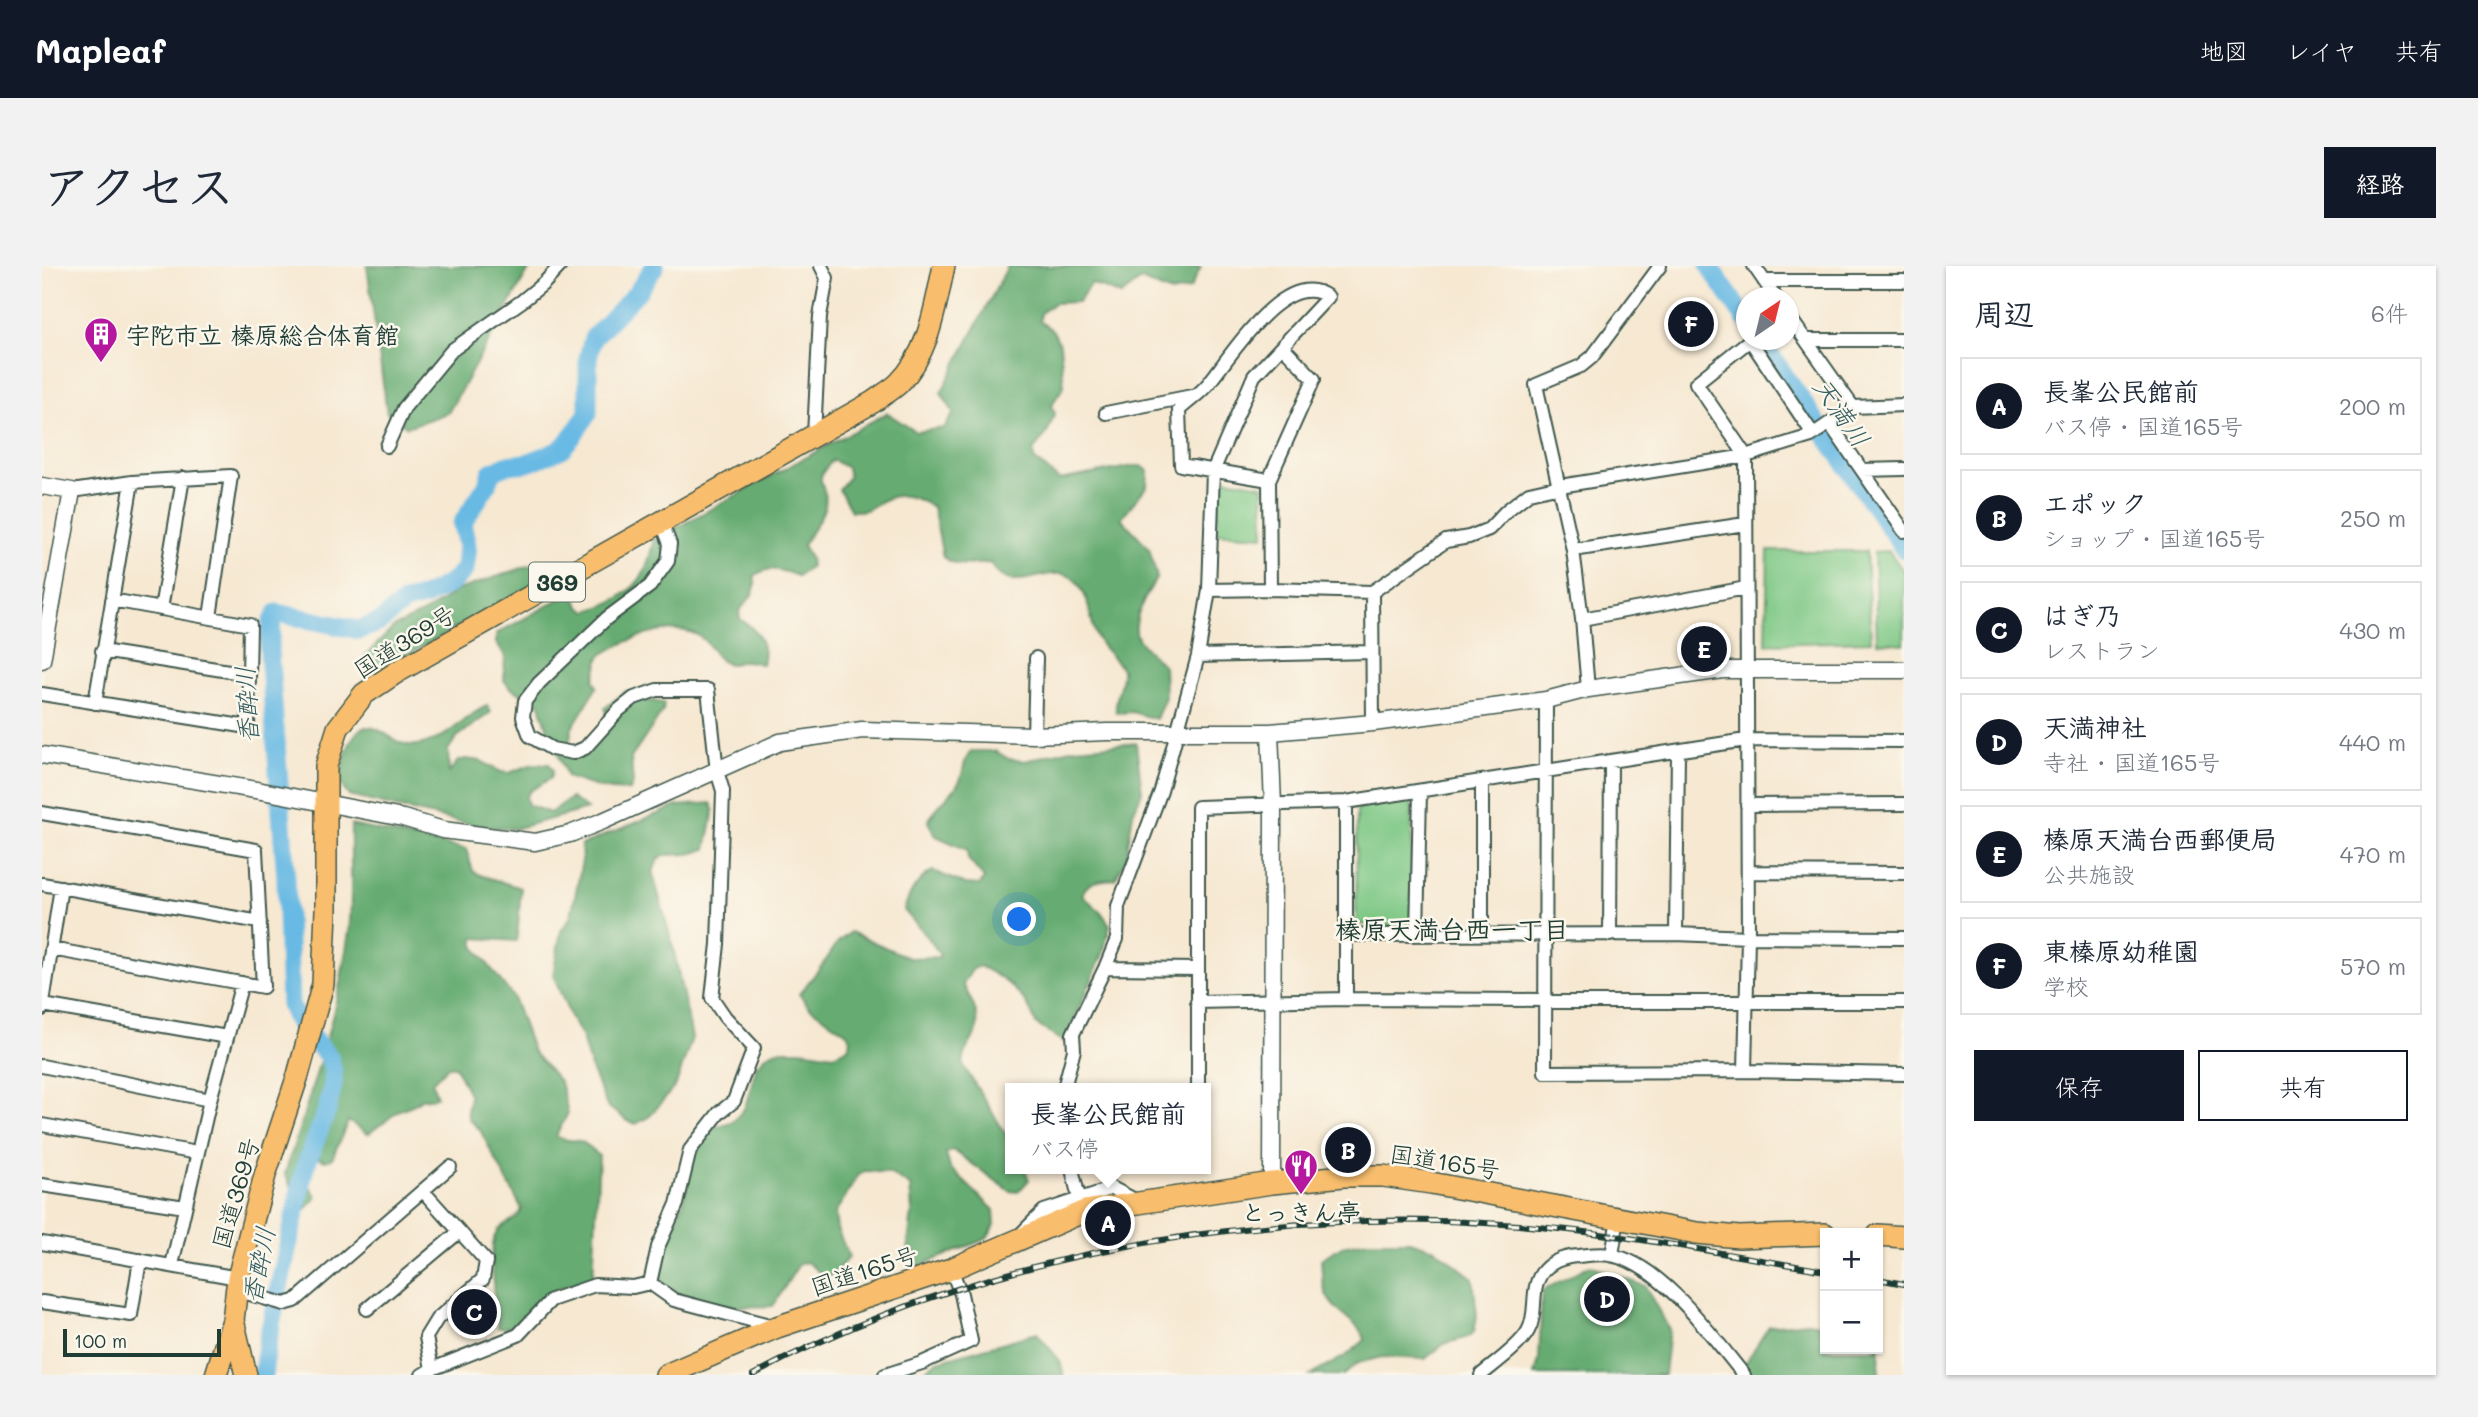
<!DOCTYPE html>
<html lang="ja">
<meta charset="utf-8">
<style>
body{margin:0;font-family:Mali,"Klee One",sans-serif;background:#f2f2f3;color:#1f2937}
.controls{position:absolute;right:21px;bottom:21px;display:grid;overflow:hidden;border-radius:0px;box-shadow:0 2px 5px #0004}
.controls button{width:63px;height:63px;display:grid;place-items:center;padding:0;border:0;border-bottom:2px solid #e0e1e3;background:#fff;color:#1f2937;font:35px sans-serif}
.compass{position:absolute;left:1694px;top:21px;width:63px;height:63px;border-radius:50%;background:#fff;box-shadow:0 2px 5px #0004;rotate:35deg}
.scale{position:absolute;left:21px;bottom:18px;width:158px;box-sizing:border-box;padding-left:7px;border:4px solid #1f3d34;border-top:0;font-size:19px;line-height:24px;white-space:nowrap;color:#1f3d34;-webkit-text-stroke:5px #fbf7ec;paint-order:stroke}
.you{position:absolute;left:978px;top:654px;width:24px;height:24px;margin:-18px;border:5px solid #fff;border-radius:50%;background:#1a73e8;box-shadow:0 0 0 10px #1a73e833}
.badge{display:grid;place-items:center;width:46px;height:46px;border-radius:50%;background:#111827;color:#fff;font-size:23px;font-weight:700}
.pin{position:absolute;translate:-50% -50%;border:4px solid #fff;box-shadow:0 2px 7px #0006}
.popup{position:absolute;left:963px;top:817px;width:206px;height:91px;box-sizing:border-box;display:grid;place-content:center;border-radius:0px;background:#fff;filter:drop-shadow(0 2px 5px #0005);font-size:23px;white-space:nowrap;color:#747a83}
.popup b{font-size:26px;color:#1f2937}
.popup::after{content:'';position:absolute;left:50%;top:100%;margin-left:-14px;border:14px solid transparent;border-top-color:#fff}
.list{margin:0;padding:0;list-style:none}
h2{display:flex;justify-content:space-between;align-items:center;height:91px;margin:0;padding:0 28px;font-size:30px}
h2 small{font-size:23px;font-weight:400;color:#747a83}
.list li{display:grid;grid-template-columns:46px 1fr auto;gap:21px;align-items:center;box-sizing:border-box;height:98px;margin:0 14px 14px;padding:0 14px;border:2px solid #e0e1e3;border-radius:0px}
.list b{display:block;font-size:26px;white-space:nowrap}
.list p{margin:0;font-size:23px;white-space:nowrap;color:#747a83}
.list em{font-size:23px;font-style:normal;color:#747a83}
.actions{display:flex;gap:14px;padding:21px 28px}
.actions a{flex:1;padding:16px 0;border:2px solid #111827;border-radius:0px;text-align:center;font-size:24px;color:#111827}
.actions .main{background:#111827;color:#fff}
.map{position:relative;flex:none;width:1862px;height:1109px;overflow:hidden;border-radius:0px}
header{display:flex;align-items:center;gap:42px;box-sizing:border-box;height:98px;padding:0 35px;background:#111827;color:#fff}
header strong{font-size:33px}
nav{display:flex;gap:38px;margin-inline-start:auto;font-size:24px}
.intro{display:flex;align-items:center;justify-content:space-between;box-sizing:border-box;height:168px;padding:0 42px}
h1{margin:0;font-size:49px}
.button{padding:18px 32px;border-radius:0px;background:#111827;color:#fff;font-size:24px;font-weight:700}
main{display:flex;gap:42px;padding:0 42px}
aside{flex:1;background:#fff;border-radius:0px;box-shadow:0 2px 5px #0004}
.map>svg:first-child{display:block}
.green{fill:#7ec885;stroke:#4e825c;stroke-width:2}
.forest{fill:#66ac72;stroke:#427453;stroke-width:2}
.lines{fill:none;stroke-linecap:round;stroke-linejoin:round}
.river{stroke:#67b9e3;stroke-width:19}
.minor-casing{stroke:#3f574c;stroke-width:16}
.tertiary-casing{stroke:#3f574c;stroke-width:19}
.trunk-casing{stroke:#3f574c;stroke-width:24}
.minor{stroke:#fff;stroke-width:12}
.tertiary{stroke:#fff;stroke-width:16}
.trunk{stroke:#f9be6d;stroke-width:21}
.rail-casing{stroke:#1f3d34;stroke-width:6}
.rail{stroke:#fbf7ec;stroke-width:3.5;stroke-dasharray:10;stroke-linecap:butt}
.labels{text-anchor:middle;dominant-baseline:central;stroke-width:5;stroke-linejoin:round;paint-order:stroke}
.shield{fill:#fbf7ec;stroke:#61756b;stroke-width:2}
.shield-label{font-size:23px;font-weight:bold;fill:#1f3d34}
.poi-label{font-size:24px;font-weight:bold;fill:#1f3d34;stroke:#fbf7ec;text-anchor:start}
.street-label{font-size:24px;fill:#1f3d34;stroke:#fbf7ec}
.water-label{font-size:26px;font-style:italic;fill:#315c60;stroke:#fbf7ec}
.neighbourhood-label{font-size:26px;font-weight:bold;fill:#1f3d34;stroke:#fbf7ec}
</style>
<header>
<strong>Mapleaf</strong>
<nav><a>地図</a><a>レイヤ</a><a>共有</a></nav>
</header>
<div class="intro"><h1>アクセス</h1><a class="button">経路</a></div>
<main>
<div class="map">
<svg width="1862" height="1109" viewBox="0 0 1862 1109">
<rect width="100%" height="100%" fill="#fbf7ec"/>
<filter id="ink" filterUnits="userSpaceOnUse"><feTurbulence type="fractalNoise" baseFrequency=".0143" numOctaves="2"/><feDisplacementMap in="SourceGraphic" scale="14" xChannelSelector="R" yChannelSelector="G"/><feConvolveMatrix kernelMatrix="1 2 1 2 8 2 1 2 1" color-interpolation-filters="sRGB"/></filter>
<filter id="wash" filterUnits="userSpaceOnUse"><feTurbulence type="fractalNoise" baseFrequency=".00686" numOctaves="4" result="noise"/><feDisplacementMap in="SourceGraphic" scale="28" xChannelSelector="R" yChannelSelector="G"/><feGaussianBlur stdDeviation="1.57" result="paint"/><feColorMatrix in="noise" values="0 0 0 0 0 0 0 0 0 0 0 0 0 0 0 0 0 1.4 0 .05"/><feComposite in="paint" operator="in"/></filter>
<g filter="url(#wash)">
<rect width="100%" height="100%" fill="#f6e8d1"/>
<path class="green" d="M1177 212 1221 219 1222 270 1175 267Z
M1726 285H1824L1829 375 1724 378Z
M1847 285 1862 306V378L1835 376 1832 286Z
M1370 532 1369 662 1314 658 1315 543Z"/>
<path class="forest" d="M325 0H489L406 147 365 161 345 147Z
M966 0 1159 1 1148 23 1129 27 1099 14 1079 29 1049 17 1036 36 1012 37 999 47 998 55 1011 65 1018 79 1022 120 1009 140 1013 147 1005 167 991 185 992 193 1017 214 1092 200H1100L1106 205 1105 220 1079 252 1107 282 1115 311C1107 324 1089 353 1095 370 1099 381 1114 391 1122 400L1123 431 1114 453 1090 446 1074 447C1072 432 1081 418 1080 404 1079 397 1061 384 1057 375 1046 355 1050 332 1033 314 1014 296 979 324 959 310 955 307 951 301 948 297 931 298 915 302 901 291L891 241C877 233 860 225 844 233 826 240 832 246 809 245L797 223 807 211 805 202 791 194C766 219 788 217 783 239 780 253 768 267 761 279L768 292 769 300 756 310C741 305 725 298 712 311 717 325 706 334 697 345L698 353C714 363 726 377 720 398 715 397 709 395 704 395 699 395 693 398 688 398 675 396 672 384 664 376 639 349 583 374 558 390L552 414 555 421 530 462 527 477 540 491 570 460 563 442 584 425 598 433 622 437 621 445 589 492 591 517 588 524C567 527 545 518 525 511 516 486 504 464 498 438L467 421 462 414 463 390 454 377V368L530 326 538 341 544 345C565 340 592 327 602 306 607 297 609 284 612 274L845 147 874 166 902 162 912 147 899 127Z
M495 297H532L322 413 323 390 352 361 382 347 416 324Z
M445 440 449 446 415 471 406 484 407 507 416 495 424 493 439 495 459 506 467 507 491 498H507L511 504 509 512 488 525 484 531 486 539 508 547 529 532 545 543 472 563 431 559 307 530C304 526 299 521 299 516 297 502 309 462 325 461 341 460 355 483 375 479 408 474 418 452 445 440Z
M1094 477 1100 526 1091 547 1084 593 1073 613C1059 615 1045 613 1040 629L1059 646 1068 659 1061 688 1022 776 994 758C985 730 964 712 937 700L930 704 921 718C927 731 938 747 935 762 932 775 921 784 921 799L968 875V903H983L987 914 976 926 968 925 911 884 904 887 908 902 952 944 953 959 944 973 870 1003 866 978 870 945 868 920 847 907 823 905 816 910 793 947 795 963 807 991 791 1008 784 1012 765 996 757 998 731 1040C682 1041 663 1046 620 1018L616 1002 641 937 653 888 670 862 692 855 703 841 715 799 726 788 735 784H759L792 789 806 782 809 774 805 767 767 741 757 728 782 697 796 676 809 666 867 692 898 691C896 680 870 655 862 644 867 628 875 613 891 605L923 618 938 619 942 612 926 593 925 584 894 570 886 556C892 540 909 531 917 516 923 505 920 494 930 485H953L967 493 983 495 1032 482Z
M669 537 672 544 664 583C658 585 653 587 647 588 626 590 616 583 611 608L631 681 650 772 634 819 608 850 594 858 586 855 565 840 549 803 539 769 530 755 511 709 519 665 528 652 532 636 540 595 539 579 635 540Z
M309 559 424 583 431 605 438 609 479 622 475 675 432 672V680L471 731 491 786 518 816 526 847 514 870C523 876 528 873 537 875 545 877 551 884 557 890L551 1012 517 1022 472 1061 456 1062C454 1041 444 978 456 964 464 955 475 955 480 943L438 864 427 853 425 845 428 830 413 800H406L390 816 395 831 379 833 373 838 358 844 326 868 306 855 290 893 283 895 266 887 256 904 275 931 261 946 243 908C268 828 296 748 307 666 311 631 308 594 309 559Z
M1326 975H1368L1393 983 1431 1012 1435 1050 1432 1066 1426 1071 1402 1078 1383 1093 1340 1091 1316 1097 1301 1109H1269L1305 1089 1323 1074C1318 1056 1295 1049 1286 1032 1280 1022 1280 1005 1279 993L1300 980Z
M1548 999 1603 1020 1627 1063 1622 1109H1493L1497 1094 1500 1025Z
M1766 1056 1783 1059V1083H1836V1075L1838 1076 1837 1109H1696L1727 1060Z
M995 1067 1018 1095 1022 1109H876L896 1095Z"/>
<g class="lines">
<path class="river" d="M1667 0 1704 54
M1718 74 1862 283
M221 1109 225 1077 263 901 285 844 291 818V805L287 791 254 754 248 739 244 613 227 383 230 357 235 347 317 364 338 356 362 336 384 330 409 317 423 303 425 280 420 258 445 219 449 206 464 199 485 197 518 184 530 171 546 147V92L551 72 596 25 613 0"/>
</g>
</g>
<g filter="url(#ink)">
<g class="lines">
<g class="minor-casing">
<path id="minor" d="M1712 0 1734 32
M1722 15H1862
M1746 49 1811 141
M1708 74 1771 168
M1765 74H1862
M1064 147 1150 130
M1788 158 1862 265
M772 169 778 50 785 12 779 0
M345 180 362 142 410 84 480 35 502 17 518 0
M1820 204 1862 203
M30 225 90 216 189 210 168 351
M1531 284 1703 258
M1228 323 1227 214 1272 113 1240 80
M1167 324 1228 323 1330 326 1404 275 1427 271 1447 263 1464 245 1487 227 1518 220 1704 190 1769 170 1811 141 1862 139
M1330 326 1331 457
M119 343 141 212
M1540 353 1704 322
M60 385 206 408
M1156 390 1330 386
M1546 423 1540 353 1531 284 1494 119 1539 100 1550 91 1618 0
M0 428 206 461 208 359 70 334
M1504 434 1503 806 1703 805 1862 808
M53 437 90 216
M992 469 994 392
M1705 539 1862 538
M0 547 214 584 221 721 9 683
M1706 606 1862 607
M0 618 218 656
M1440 668V515
M1634 668 1636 486
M1304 669 1634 668 1706 671 1862 672
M1375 669 1378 525
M1568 669 1569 495
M1063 702 1156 703
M1304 733V536
M1155 736 1304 733 1502 734
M1502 736H1862
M1 739 185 771
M0 743 19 621
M0 800 168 834
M1703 805 1706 671 1704 190 1654 117 1708 74
M1022 822 1032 784 1031 768 1063 702 1075 673 1076 640 1119 525 1156 390 1167 324 1171 205 1212 110 1286 31C1244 0 1189 90 1166 118 1158 128 1146 135 1137 144L1139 199 1227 214
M1156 822V541L1304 536 1704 474 1862 475
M0 859 155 887
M1030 903 1037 932
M0 919 143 941
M381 925 444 995 441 1013 395 1053 384 1071 390 1103
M979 968 1002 945 1062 925 1070 922 1095 935
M0 977 196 1012
M1570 989 1576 952
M130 999 168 834 200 717
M608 1017 616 981 635 938 648 884 677 847 692 835 712 782 683 751 670 732 676 678 681 525 675 505 666 424H615L592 432 577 444 543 482 531 487 510 483 488 470 481 451 483 435 497 417 565 352 608 320 626 295 628 278 620 257
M194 1024 242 1038 253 1035 408 901
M0 1036 89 1049 98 994
M325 1043 417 966
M380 1109 390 1103 476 1069 509 1034 553 1019 591 1021 608 1017 632 1034 735 1061
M843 1109 880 1097 929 1075 919 1028 909 1003
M1439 1109C1452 1098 1478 1080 1486 1065 1496 1048 1488 1025 1499 1008 1508 995 1521 991 1536 990 1547 989 1558 987 1568 989 1617 996 1672 1072 1702 1109"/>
</g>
<g class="tertiary-casing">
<path id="tertiary" d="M0 220 30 225 0 394
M1228 466 1231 539 1230 917
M0 489 220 525 361 552 401 564 493 576 528 568 561 555 738 476 820 464 992 469 1065 466H1228L1331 457 1504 434 1546 423 1681 404H1862"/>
</g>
<g class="trunk-casing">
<path id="trunk" d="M1836 969 1862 971
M191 1054 204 1109
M174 1109 191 1054 196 1012 223 909 256 809 281 718 284 644V500L296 462 322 428 355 406 831 136C839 130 850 124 857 117 888 86 893 40 902 0
M624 1109 735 1061 909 1003 1043 945 1230 917 1302 910H1341L1389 917 1655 967 1697 971 1783 968"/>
</g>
<use href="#minor" class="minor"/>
<use href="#tertiary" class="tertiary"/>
<use href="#trunk" class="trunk"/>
<g class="rail-casing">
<path id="rail" d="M1836 1013 1862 1018
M711 1109C935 989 1208 941 1461 958 1569 965 1676 987 1783 1005"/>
</g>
<use href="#rail" class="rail"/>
</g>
</g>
<defs>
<g id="building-pin" transform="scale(1.75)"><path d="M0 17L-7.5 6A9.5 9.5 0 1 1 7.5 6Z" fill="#b5179e" stroke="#fbf7ec"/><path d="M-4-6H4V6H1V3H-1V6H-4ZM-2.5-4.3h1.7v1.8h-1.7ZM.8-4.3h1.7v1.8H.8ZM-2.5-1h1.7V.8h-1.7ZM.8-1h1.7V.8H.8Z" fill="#fff"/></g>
<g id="restaurant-pin" transform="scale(1.75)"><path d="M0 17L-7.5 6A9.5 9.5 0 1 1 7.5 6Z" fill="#b5179e" stroke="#fbf7ec"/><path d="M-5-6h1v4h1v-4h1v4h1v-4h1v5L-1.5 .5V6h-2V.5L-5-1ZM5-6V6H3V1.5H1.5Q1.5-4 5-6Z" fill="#fff"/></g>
</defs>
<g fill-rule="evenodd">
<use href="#building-pin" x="59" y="68"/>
<use href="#restaurant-pin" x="1259" y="900"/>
</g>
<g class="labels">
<rect class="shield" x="487" y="296.5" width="56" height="39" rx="5"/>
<g class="shield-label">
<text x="515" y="316">369</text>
</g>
<g class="poi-label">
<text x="84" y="68">宇陀市立 榛原総合体育館</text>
<text x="1259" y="945" text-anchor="middle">とっきん亭</text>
</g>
<g class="street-label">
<text transform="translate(362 375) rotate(-32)">国道369号</text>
<text transform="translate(1403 895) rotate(9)">国道165号</text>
<text transform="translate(193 927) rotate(-74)">国道369号</text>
<text transform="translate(822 1004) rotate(-18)">国道165号</text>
</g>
<g class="water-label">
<text transform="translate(1800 146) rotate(55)">天満川</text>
<text transform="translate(204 439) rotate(-93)">香酔川</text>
<text transform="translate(216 999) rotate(-79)">香酔川</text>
</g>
<g class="neighbourhood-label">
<text x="1410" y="663">榛原天満台西一丁目</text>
</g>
</g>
</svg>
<div class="controls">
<button>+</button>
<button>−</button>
</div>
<svg class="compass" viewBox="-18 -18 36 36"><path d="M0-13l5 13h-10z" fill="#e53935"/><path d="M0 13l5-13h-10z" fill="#747a83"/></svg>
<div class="scale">100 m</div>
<div class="you"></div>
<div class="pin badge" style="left:1066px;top:957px">A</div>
<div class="popup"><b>長峯公民館前</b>バス停</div>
<div class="pin badge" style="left:1306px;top:884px">B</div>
<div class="pin badge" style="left:432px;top:1046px">C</div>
<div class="pin badge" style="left:1565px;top:1033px">D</div>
<div class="pin badge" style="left:1662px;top:383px">E</div>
<div class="pin badge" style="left:1649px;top:58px">F</div>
</div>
<aside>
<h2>周辺<small>6件</small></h2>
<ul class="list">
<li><span class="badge">A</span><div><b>長峯公民館前</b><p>バス停 · 国道165号</p></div><em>200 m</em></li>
<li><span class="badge">B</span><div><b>エポック</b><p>ショップ · 国道165号</p></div><em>250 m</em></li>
<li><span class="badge">C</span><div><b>はぎ乃</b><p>レストラン</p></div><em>430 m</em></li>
<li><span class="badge">D</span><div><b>天満神社</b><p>寺社 · 国道165号</p></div><em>440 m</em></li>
<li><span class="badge">E</span><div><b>榛原天満台西郵便局</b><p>公共施設</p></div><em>470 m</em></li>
<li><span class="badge">F</span><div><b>東榛原幼稚園</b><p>学校</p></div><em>570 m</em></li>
</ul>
<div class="actions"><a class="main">保存</a><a>共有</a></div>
</aside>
</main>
